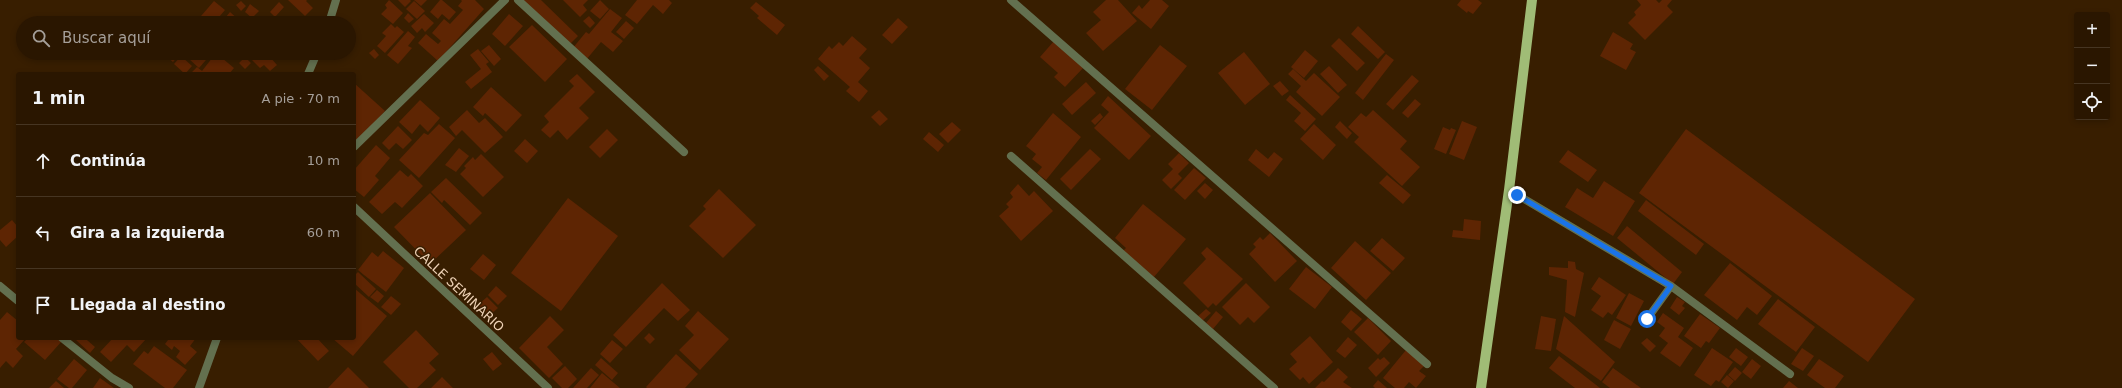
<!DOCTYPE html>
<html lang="es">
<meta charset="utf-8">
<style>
body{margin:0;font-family:"DejaVu Sans",sans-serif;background:#321f0a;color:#f1f3f6}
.controls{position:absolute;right:12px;top:12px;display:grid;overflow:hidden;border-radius:4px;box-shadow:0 2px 6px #0003}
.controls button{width:36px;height:36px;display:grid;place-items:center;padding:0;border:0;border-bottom:1px solid #463522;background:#2a1600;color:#f1f3f6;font:20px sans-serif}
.stop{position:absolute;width:12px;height:12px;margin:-9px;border:3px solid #1a73e8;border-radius:50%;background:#fff}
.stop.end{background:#1a73e8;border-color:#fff;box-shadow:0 1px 4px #0008}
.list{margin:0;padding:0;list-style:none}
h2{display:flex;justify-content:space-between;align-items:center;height:52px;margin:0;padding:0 16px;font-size:17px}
h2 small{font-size:13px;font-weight:400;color:#a59f99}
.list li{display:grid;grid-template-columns:26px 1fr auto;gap:12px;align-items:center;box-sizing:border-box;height:72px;padding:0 16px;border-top:1px solid #463522}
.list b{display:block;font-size:15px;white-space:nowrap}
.list em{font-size:13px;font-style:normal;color:#a59f99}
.icon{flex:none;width:22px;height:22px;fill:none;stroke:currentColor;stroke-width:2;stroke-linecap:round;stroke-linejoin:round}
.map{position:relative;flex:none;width:2122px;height:388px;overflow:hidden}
.search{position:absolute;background:#2a1600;box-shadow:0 2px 6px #0003;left:16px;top:16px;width:340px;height:44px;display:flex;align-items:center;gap:10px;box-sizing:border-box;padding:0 14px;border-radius:22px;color:#a59f99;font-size:15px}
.panel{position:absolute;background:#2a1600;box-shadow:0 2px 6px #0003;left:16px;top:72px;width:340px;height:268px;border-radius:4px}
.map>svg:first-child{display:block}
.building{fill:#5e2503}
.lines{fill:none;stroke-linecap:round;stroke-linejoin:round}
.minor{stroke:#63704f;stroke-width:8}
.primary{stroke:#a0bc76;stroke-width:10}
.route{stroke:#1a73e8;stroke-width:5}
.labels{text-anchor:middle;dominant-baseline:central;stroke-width:3;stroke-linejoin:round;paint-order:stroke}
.street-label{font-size:13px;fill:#edd1b5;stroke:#381e00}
</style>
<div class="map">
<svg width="2122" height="388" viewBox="0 0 2122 388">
<rect width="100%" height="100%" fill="#381e00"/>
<path class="building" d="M288 0H307L306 1 313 8 305 16Z
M389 0 403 13 393 24 381 14 387 8 385 5Z
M398 0H410L411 1 405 7Z
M414 0H427L421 6Z
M440 0H442L456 12 449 20 442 14 438 19 430 12Z
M461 0H475L484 9 438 61 418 43 426 34 438 44 441 41 432 33 444 19 450 24 463 10 458 6 462 1Z
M521 0H541L578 36 569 45Z
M563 0H588L583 5 587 10 580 17Z
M600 0 609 9 600 19 590 11Z
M637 0H669L672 3 663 14 653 5 637 24 625 15Z
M1106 0H1118L1137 21 1103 51 1086 33 1101 20 1093 12Z
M1150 0H1162L1169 6 1151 29 1132 13 1139 5 1142 9Z
M1461 0H1478L1482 3 1473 14 1468 11 1467 13 1457 5Z
M1637 0H1656L1659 3 1662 0H1672L1667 6 1673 12 1645 40 1628 23 1636 15 1634 12 1641 5Z
M214 1 225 10 214 23H195Z
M241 1 246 6 241 11 236 5Z
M414 1 425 11 417 19 406 9Z
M279 2 284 7 275 17 270 12Z
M756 2 785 25 777 35 757 18 759 16 750 8Z
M250 4 259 11 252 18 245 12Z
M610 9 622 18 611 32 623 41 613 52 601 42 586 60 572 49 586 32 589 34Z
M230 12 240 21 239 23H221Z
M408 13 414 19 409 23 404 18Z
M424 14 434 23 425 32 422 28 417 33 411 26Z
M509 14 523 26 505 46 492 34Z
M589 16 595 23 590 28 583 21Z
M898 18 908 27 892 44 882 35Z
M626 21 634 28 624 39 616 32Z
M391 24 395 28 397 26 404 32 385 53 377 46 386 36 382 33Z
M532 25 567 59 545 82 509 47Z
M1358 26 1385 52 1378 59 1351 34Z
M408 31 415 37 408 46 412 48 398 64 387 55Z
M1613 32 1633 44 1630 49 1636 52 1626 70 1600 56Z
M852 36 867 49 859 58 870 68 858 82 868 91 859 102 846 91 850 87 818 59 829 46 832 49 839 42 843 46Z
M1339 38 1365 63 1357 71 1331 46Z
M1054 41 1084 67 1065 87 1054 77 1058 73 1040 57Z
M489 45 501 59 494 66 481 51Z
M1160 45 1187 66 1152 110 1125 89Z
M374 49 379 55 375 59 369 53Z
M478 49 489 62 486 64 492 72 471 89 465 82 481 69 470 55Z
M1305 50 1318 61 1304 78 1291 67Z
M1244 52 1270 84 1245 105 1218 73Z
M171 53 180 54 173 62 167 57Z
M194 53H212L199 68 189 59Z
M216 53 234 68 229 74 192 72 197 67 202 71Z
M245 53H274L270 57 277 65 270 71 264 65 260 68Z
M1386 54 1394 60 1363 100 1355 93Z
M181 56 192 66 185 74 174 64Z
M245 57 251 63 245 69 239 63Z
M818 66 829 76 824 81 814 70Z
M1329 66 1347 85 1338 93 1320 74Z
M1293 69 1306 81 1314 73 1340 97 1322 116 1296 92 1301 86 1288 74Z
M577 74 595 92 579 108 589 118 567 140 558 130 550 138 541 130 549 122 544 116 574 86 569 81Z
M1412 75 1419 81 1393 110 1386 104Z
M1280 81 1289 91 1282 96 1273 86Z
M1086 82 1096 93 1072 115 1062 104Z
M354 83 385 111 354 146V105L356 102 354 100Z
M491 87 522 115 506 132 485 113 483 116 473 107Z
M1290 95 1316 119 1305 131 1294 121 1301 113 1286 100Z
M1108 96 1151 136 1129 160 1094 128 1109 112 1101 105Z
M1415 99 1421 104 1408 118 1402 113Z
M420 100 440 118 428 132 420 124 412 134 399 122Z
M467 110 479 123 485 118 503 137 485 153 462 130 456 136 449 127Z
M879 110 888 119 880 126 871 117Z
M1373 110 1407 141 1400 149 1420 167 1402 186 1354 142 1359 137 1348 127 1361 113 1366 117Z
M1053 113 1081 137 1046 180 1037 173 1042 167 1032 159 1036 154 1026 146Z
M1100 113 1103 117 1095 125 1091 121Z
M1340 121 1352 133 1347 139 1335 127Z
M1462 121 1477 127 1464 160 1449 154Z
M952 122 961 130 948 143 939 134Z
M439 124 455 138 419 178 399 160 424 133 428 135Z
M1314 124 1336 145 1323 160 1300 139Z
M398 126 412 140 403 149 396 143 389 150 382 143Z
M1443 127 1450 130 1451 128 1456 130 1446 154 1434 149Z
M607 129 618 140 600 158 589 147Z
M1686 129 1915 299 1868 362 1639 193Z
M929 132 944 145 938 152 923 139Z
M525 139 538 151 527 163 514 151Z
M376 145 390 158 375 176 379 180 364 197 354 189V170Z
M459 148 469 156 456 172 445 165Z
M1090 149 1101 159 1071 190 1060 179Z
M1256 149 1268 159 1274 152 1283 159 1269 177 1248 160Z
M1568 150 1597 170 1588 182 1559 162Z
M1179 153 1189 163 1178 174 1182 178 1171 189 1162 180 1173 169 1168 164Z
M481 154 504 177 483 197 460 174 466 168 464 166 473 157 475 160Z
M1194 168 1206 178 1185 200 1174 190Z
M400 170 408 177 411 174 423 186 402 208 395 202 382 214 369 202Z
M1387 175 1411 195 1403 204 1379 183Z
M446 178 482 213 470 225 444 200 442 203 431 192Z
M1604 181 1635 201 1613 236 1565 207 1577 188 1593 198Z
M1205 183 1213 190 1205 199 1197 191Z
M1018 184 1029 196 1034 191 1053 211 1021 241 999 216 1009 207 1006 204 1013 197 1010 193Z
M719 189 756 225 723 258 689 226 706 209 703 206Z
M430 193 466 230 430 264 394 227Z
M568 198 618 236 561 311 511 273Z
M1646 200 1704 244 1696 255 1638 211Z
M1143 204 1186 239 1154 277 1123 251 1126 248 1115 238Z
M1464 219 1481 221 1480 240 1452 237 1453 230 1463 231Z
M12 220 18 227V236L6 247 0 240V230Z
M1627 226 1682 272 1673 284 1617 238Z
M1270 233 1297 261 1275 282 1249 254 1256 247 1253 244 1260 237 1263 240Z
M1382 238 1405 258 1393 271 1370 251Z
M1355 241 1391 273 1366 300 1331 268Z
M1207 247 1243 279 1216 306 1213 303 1208 308 1183 283 1206 259 1201 253Z
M383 251 404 268 386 292 364 275 375 261 364 275 358 270 372 252 378 257Z
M483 254 496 265 484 280 470 269Z
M1568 261 1575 262 1576 269 1584 273 1575 317 1565 312 1567 280 1549 275V267L1568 268Z
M1730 263 1772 296 1757 315 1747 307 1737 320 1704 295Z
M1306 267 1332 287 1315 309 1289 289Z
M358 272 376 289 369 297 354 283V276Z
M1599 277 1626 295 1612 315 1608 312 1603 318 1591 310 1601 296 1591 289Z
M662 283 690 310 678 321 664 308 626 347 613 335Z
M1246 283 1270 307 1254 323 1248 317 1240 325 1222 307Z
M496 286 507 296 498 305 488 295Z
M354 288 387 316 353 356 332 338H354Z
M377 290 384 296 378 303 370 297Z
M1629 293 1644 301 1631 326 1616 318Z
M391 296 401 304 391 315 381 307Z
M487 297 498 308 489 316 478 305Z
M1677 297 1685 302 1682 306 1685 308 1679 315 1670 308Z
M1778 299 1815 327 1796 352 1758 324Z
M1206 309 1211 313 1201 322 1197 317Z
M1351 310 1362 319 1351 331 1341 322Z
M698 311 729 339 700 370 679 350 694 335 685 326Z
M1216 311 1223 317 1213 329 1206 323Z
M7 312 18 321V338H26L16 349 23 356 13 368 6 361 0 368V320Z
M1663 313 1684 328 1678 337 1693 348 1680 367 1660 353 1668 343 1659 336 1665 328 1657 322Z
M1700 314 1720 328 1709 343 1706 341 1701 348 1684 336Z
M550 316 564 330 547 347 563 364 549 378 519 348Z
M1541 316 1556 319 1551 351 1535 349Z
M1564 316 1615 362 1601 381 1556 349Z
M1368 318 1391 341 1378 355 1354 332Z
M1614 320 1631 329 1620 349 1604 340Z
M416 330 439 354 429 363 436 370 417 388H409L383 362Z
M649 333 655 339 650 344 644 338Z
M1310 336 1333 362 1309 384 1303 377 1300 380 1289 369 1297 362 1290 354Z
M1348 337 1357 345 1345 358 1336 351Z
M28 338H58L62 341 45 360 24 342Z
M78 338H89L87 340 95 347 90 353 76 340Z
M113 338H147L134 352 127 345 111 362 100 352Z
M165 338H196L190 346 197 352 185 365 176 357 180 351 174 346 172 350 165 344 168 340Z
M296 338H317L329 351 318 361Z
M1647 338 1656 346 1650 352 1641 343Z
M612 340 623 349 610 363 600 354Z
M154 346 187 370 173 388H165L133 364 144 351 148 354Z
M1712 348 1733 362 1719 382 1716 380 1711 386 1694 375Z
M1736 348 1748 357 1741 366 1729 357Z
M1802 348 1814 356 1803 371 1791 364Z
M1406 350 1425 365 1419 371 1426 376 1416 388 1409 382 1404 388H1395L1383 378Z
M492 352 502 364 493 371 483 359Z
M676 354 698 374 685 388H647L646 387Z
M1559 356 1600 388H1575L1549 368Z
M1384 357 1390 363 1376 377 1368 368 1378 358 1380 360Z
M601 358 618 373 612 380 595 365Z
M74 359 87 370 72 388H69L57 379Z
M1752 359 1761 366 1751 379 1742 372Z
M1819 359 1844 376 1835 388H1825L1807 375Z
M565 366 577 379 568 388H562L552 378Z
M348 367 369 388H328Z
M1735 367 1742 373 1735 381 1728 375Z
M591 368 599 375 587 388H573Z
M1338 368 1348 377 1343 382 1352 388H1315L1322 381 1324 382Z
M1613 368 1641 388H1610L1602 382Z
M602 373 620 388H590Z
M1727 375 1734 381 1728 388 1721 382Z
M442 377 453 388H431Z
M100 378 114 388H93Z
M1378 380 1387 388H1375L1373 386Z
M56 381 64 388H49Z
M1789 381 1798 388H1783Z"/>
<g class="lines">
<path class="minor" d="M518 0 684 152
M1011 0 1427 364
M329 23 336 0
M308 74 317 53
M354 147 505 0
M1011 156 1274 388
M1509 190 1671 286 1790 374
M354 207 548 388
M0 286 18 301
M1647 319 1671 286
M62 338 112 378 129 388
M199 388 217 338"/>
<path class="primary" d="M1481 388 1509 190 1532 0"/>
</g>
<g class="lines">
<path class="route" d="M1517 195 1671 286 1647 319"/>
</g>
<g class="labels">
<g class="street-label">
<text transform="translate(459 289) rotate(43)">CALLE SEMINARIO</text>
</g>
</g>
</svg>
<div class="controls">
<button>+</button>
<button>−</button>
<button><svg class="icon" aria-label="locate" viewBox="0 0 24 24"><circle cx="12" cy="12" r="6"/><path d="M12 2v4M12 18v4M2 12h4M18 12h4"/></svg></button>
</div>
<div class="stop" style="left:1647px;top:319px"></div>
<div class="stop end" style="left:1517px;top:195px"></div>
<div class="search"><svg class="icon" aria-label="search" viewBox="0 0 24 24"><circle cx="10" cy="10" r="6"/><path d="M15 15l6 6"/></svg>Buscar aquí</div>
<section class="panel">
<h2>1 min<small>A pie · 70 m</small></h2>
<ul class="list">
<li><svg class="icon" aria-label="ahead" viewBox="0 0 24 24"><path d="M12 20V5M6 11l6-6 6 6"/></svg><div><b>Continúa</b></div><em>10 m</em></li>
<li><svg class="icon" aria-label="left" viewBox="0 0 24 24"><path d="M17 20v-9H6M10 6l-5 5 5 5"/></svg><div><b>Gira a la izquierda</b></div><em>60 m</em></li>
<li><svg class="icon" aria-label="arrive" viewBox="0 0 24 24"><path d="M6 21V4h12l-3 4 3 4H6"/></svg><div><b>Llegada al destino</b></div></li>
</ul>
</section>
</div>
